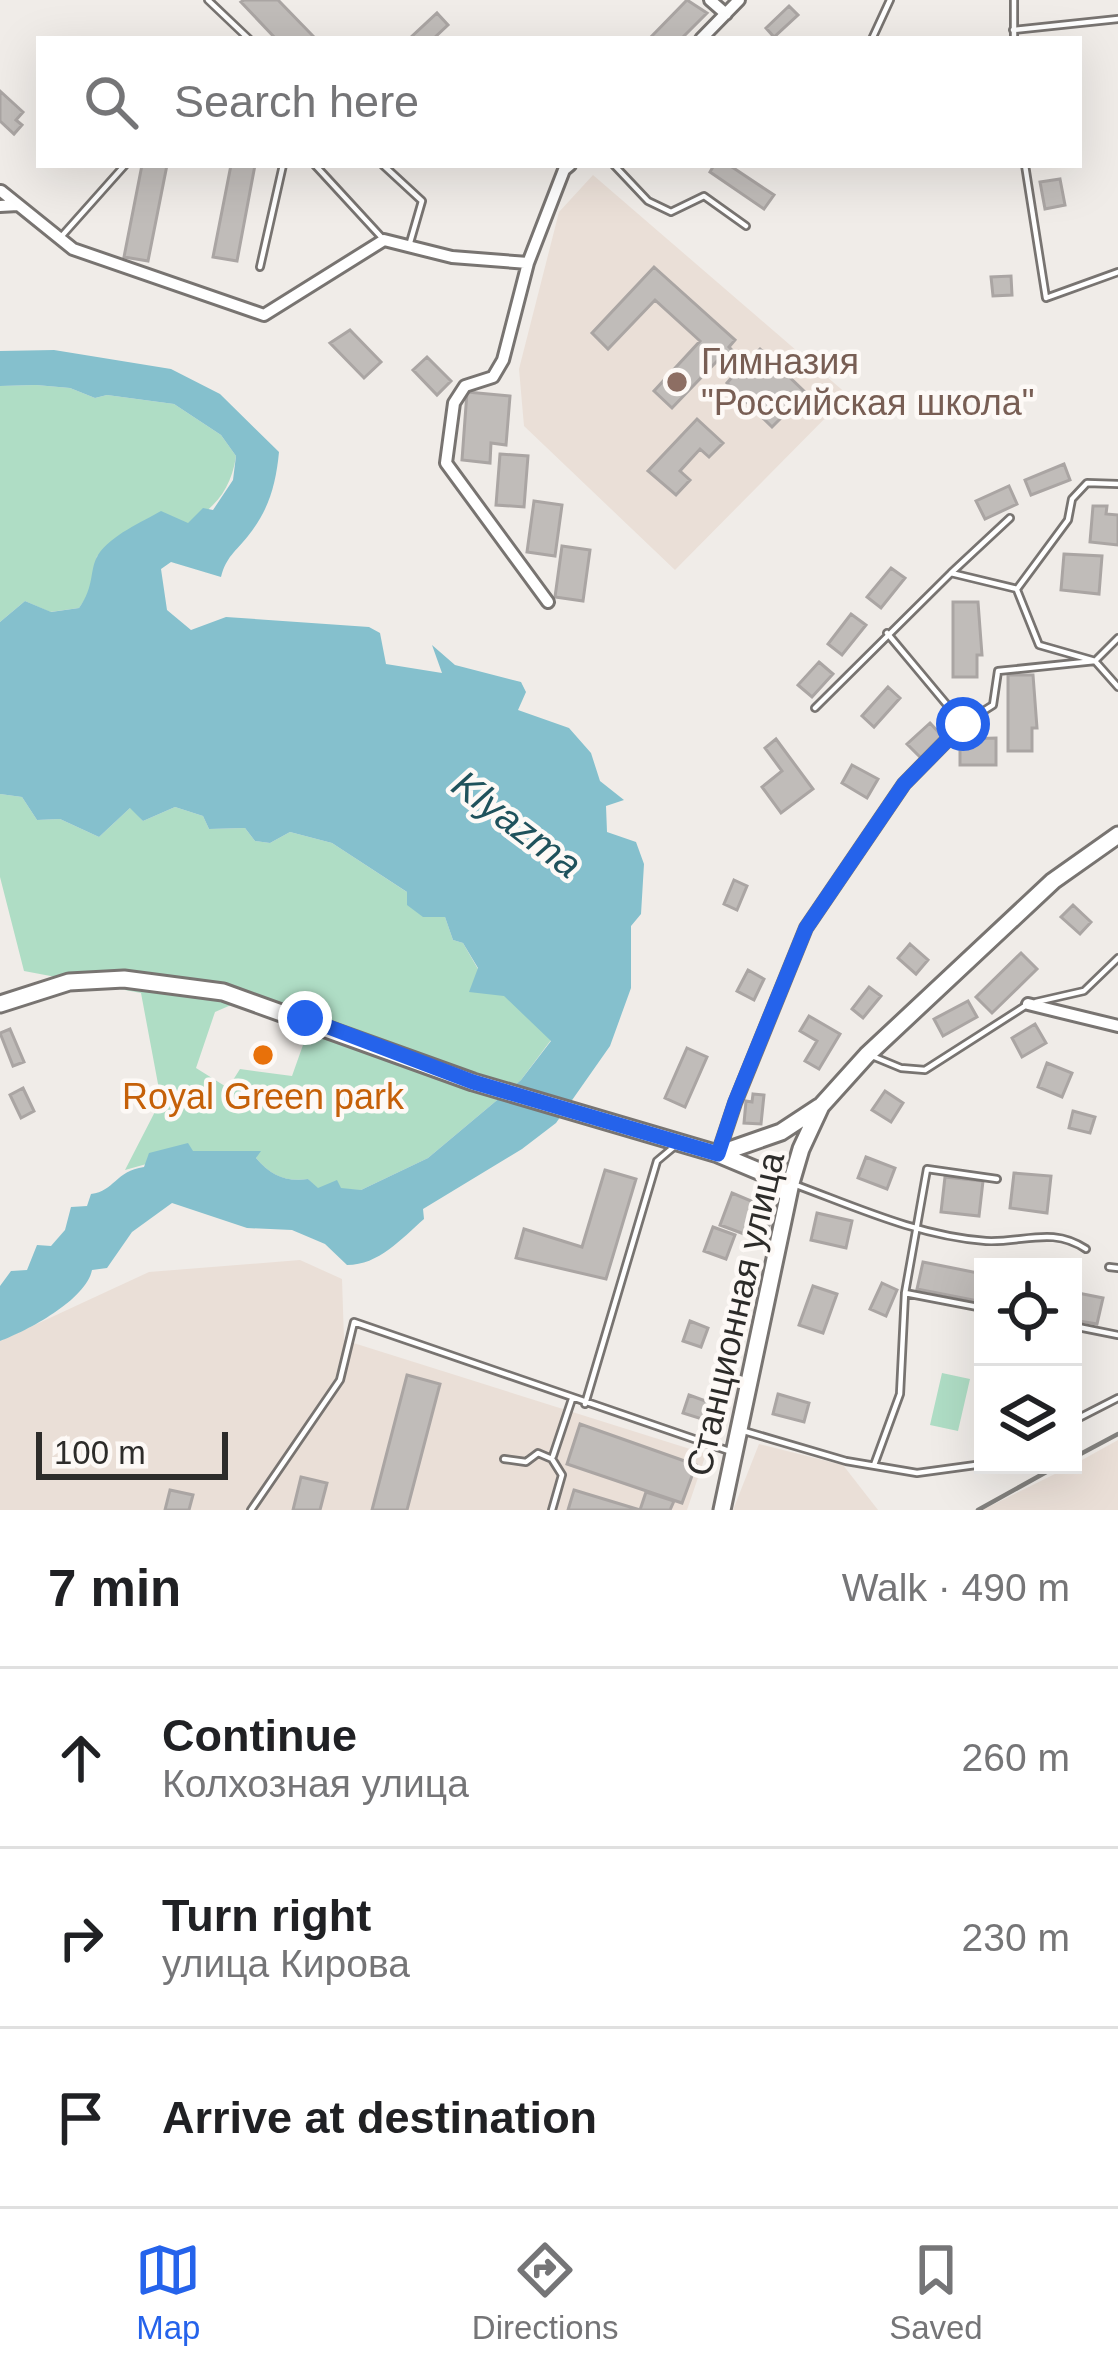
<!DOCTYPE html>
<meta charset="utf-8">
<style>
body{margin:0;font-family:Arial,sans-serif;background:#f6f6f6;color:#202124}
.controls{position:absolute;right:36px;bottom:36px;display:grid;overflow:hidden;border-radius:0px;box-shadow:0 12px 48px #0002}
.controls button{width:108px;height:108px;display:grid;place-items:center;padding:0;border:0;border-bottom:3px solid #e0e0e0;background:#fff;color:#202124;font:60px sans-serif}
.scale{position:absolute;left:36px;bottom:30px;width:192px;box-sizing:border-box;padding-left:12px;border:6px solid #2d2c2a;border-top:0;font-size:33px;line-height:42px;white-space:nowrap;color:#2d2c2a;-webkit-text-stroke:9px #fdf9f6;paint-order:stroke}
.stop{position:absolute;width:36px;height:36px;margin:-27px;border:9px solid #2563eb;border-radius:50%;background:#fff}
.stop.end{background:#2563eb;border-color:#fff;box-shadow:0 3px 12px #0008}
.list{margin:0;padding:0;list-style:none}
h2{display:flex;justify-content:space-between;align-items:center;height:156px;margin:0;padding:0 48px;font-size:51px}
h2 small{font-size:39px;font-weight:400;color:#757577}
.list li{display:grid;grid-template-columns:78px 1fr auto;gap:36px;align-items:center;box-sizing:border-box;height:180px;padding:0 48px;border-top:3px solid #e0e0e0}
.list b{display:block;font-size:45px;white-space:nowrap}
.list p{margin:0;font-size:39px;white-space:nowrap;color:#757577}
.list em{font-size:39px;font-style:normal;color:#757577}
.icon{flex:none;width:66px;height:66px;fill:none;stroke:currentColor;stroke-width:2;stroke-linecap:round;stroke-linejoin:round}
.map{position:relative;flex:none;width:1118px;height:1510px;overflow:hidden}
.search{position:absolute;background:#fff;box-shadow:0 12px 48px #0002;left:36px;right:36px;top:36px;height:132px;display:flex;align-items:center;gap:30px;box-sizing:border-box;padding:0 42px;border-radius:0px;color:#757577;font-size:45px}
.sheet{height:696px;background:#fff}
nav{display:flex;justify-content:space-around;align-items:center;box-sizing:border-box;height:168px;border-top:3px solid #e0e0e0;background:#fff;font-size:33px;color:#757577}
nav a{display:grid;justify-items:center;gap:6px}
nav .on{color:#2563eb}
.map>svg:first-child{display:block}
.built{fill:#eadfd7}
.green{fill:#afddc5;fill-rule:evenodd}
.water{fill:#85c0cd}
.building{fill:#c0bcb9;stroke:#aaa5a3;stroke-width:3}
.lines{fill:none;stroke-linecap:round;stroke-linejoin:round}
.lane-casing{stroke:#787471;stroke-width:10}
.street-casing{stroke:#787471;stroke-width:16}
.secondary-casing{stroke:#787471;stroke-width:21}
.lane{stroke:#fff;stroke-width:4.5}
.street{stroke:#fff;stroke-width:10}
.secondary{stroke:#fff;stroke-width:15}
.rail{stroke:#82807d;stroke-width:4.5}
.route{stroke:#2563eb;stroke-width:15}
.education-dot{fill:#8d6e63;stroke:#fdf9f6;stroke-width:4.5}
.food-dot{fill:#e8710a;stroke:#fdf9f6;stroke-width:4.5}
.labels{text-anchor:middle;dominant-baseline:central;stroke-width:9;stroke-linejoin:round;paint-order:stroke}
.education-label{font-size:36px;fill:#785e54;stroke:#fdf9f6;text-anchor:start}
.food-label{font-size:36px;fill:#c56008;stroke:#fdf9f6}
.street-label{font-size:36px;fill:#2d2c2a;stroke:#fdf9f6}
.water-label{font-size:39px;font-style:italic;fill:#1f525c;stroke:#fdf9f6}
</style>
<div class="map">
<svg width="1118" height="1510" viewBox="0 0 1118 1510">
<rect width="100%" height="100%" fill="#f0ece8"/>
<path class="built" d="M593 175 848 395 675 570 524 426 519 369 559 212Z
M300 1260 342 1279 344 1340 706 1454 687 1510H0V1341L149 1272Z
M1118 1440V1510H982L1073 1465Z
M759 1444 843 1465 878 1510H733Z"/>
<path class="green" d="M36 385 70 388 95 398 107 395 174 404 221 435 236 456C226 528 157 534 97 556L90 592 79 608 50 612 25 601 0 622V386Z
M0 794 22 797 37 820 60 819 99 837 131 807 143 821 175 807 203 816 209 829 245 828 255 841 270 843 290 832 332 843 445 917 453 940 463 943 478 969 551 1040 521 1080 428 1158 361 1190 317 1189 308 1179C285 1182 271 1176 256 1158L259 1151H193L125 1170 161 1100 141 993 24 971 0 877ZM231 1005 303 1025 297 1043 303 1045 292 1076 240 1069 228 1088 196 1068 215 1012Z
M942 1373 970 1379 958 1431 930 1425Z"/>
<path class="water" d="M54 350 171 369 220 394 279 452C276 484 269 510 248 536 236 551 226 557 221 577L171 562 161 569 167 610 191 630 226 617 369 627 380 633 386 664 442 673 432 645 455 665 521 682 526 692 518 710 569 728 591 753 600 781 624 800 606 806 607 832 636 842 644 864 641 914 631 926V988L610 1046 556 1123 522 1149 423 1209 424 1219C401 1239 379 1265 347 1265L325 1244 292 1230 247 1228 172 1203 132 1232 107 1268 92 1270C86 1300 27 1331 0 1341V1286L11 1271 27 1270 37 1245 51 1246 65 1230 71 1207 87 1206 91 1194C115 1191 115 1171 144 1167L149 1153 188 1143 193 1151H261L256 1158C271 1176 286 1182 308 1179L318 1188 337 1180 341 1188 361 1190 428 1158 521 1080 551 1041 504 996 469 992 478 968 463 943 453 940 445 917H423L407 905V892L332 843 290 832 270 843 255 841 245 828 209 829 203 816 175 807 143 821 130 808 99 837 60 819 37 820 22 797 0 794V622L25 601 51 612 79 608C95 586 89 570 98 555 111 535 142 522 161 511L188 523 203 508 213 510 233 480 236 456 221 435 174 404 107 395 95 398 70 388 36 385 0 386V351Z"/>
<path class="building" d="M244 0H278L313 36 309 39H276L241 2Z
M687 0 707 13 681 39H649Z
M789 6 798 15 774 37 766 28Z
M437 13 448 25 433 39H409Z
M0 91 23 112 16 120 22 125 14 134 0 121Z
M142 165H167L148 261 124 257Z
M231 165H255L237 261 213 257Z
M714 165H729L774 195 764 209 710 172Z
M1060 179 1065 205 1045 209 1040 182Z
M654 267 735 340 729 347 745 364 760 349 806 393 772 427 727 383 733 376 717 361 672 408 654 391 700 341 655 300 608 349 592 333Z
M1011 276 1012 295 993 296 991 277Z
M350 330 381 362 364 378 330 343Z
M427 357 451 381 437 395 413 370Z
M467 392 510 396 506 445 491 443 490 463 462 460Z
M697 419 723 443 709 457 700 449 680 471 690 480 676 495 648 471Z
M500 454 528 456 524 507 496 505Z
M1064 464 1070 480 1031 495 1025 480Z
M1009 486 1017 504 985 519 976 501Z
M534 501 562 505 555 556 527 552Z
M1093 506H1107L1106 514 1118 515V545L1090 542Z
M562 546 590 550 583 601 555 597Z
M1064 554 1102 556 1099 594 1061 590Z
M891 568 905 578 881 608 867 597Z
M953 602H978L982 655H977V677H953Z
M851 614 866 625 842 655 828 644Z
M819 662 833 674 812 697 798 685Z
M1008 675H1033L1037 728H1032V751H1008Z
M888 687 900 698 874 727 862 716Z
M930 723 943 737 921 758 907 744Z
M996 738V765H960V739Z
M776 739 813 789 781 813 762 787 782 771 765 748Z
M852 765 878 779 867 798 842 783Z
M734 880 747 886 737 910 724 904Z
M1073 905 1091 922 1080 934 1061 917Z
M910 944 928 960 916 974 898 958Z
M1021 953 1037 969 992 1013 976 997Z
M748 970 764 979 754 1000 737 991Z
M869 987 881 996 863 1018 852 1009Z
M968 1001 977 1017 943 1036 934 1019Z
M809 1016 840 1034 819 1069 805 1061 817 1041 800 1031Z
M1035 1024 1046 1043 1022 1057 1012 1038Z
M10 1029 24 1062 13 1066 0 1033Z
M687 1048 707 1057 685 1107 665 1098Z
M1047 1063 1072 1073 1062 1097 1038 1087Z
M23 1088 34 1111 21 1118 10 1095Z
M885 1091 903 1103 891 1122 872 1110Z
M753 1094 764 1095 761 1124 744 1123 746 1101 752 1102Z
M1073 1111 1095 1117 1090 1133 1069 1128Z
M866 1157 895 1168 887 1189 858 1178Z
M605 1170 636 1179 606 1279 516 1258 524 1229 582 1247Z
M1014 1173 1051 1176 1047 1213 1010 1208Z
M945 1177 983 1181 979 1216 941 1212Z
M732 1193 775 1211 763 1241 720 1225Z
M817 1213 852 1221 846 1248 811 1240Z
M713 1227 735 1235 726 1259 704 1251Z
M923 1262 983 1274V1302L917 1289Z
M882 1283 897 1290 886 1316 870 1309Z
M813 1286 837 1294 823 1333 799 1325Z
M1073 1292 1103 1298 1097 1324 1073 1320Z
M690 1321 708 1328 701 1347 683 1341Z
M407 1375 440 1384 407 1510H372Z
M778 1394 809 1403 804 1422 773 1414Z
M689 1395 711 1403 705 1420 683 1413Z
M580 1424 696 1465 682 1503 567 1464Z
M301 1477 327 1483 320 1510H293Z
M170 1490 193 1495 189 1510H165Z
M574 1490 640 1510H568Z
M646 1492 674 1501 670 1510H640Z"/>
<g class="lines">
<g class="lane-casing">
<path id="lane" d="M208 0 249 39
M1014 0V39
M1013 30 1118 19
M872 39 890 0
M315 165 384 240
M383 165 422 201 409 246
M614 165 648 201 671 212 704 196 746 226
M1025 165 1046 298 1118 272
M60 238 125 165
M260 267 283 165
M951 573 1010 518
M1017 590 1039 645 1095 661 1118 638
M887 633 963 724 993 705 998 671 1095 661 1118 687
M815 708 951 573 1017 589 1068 520 1072 499 1087 483 1118 484
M1036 1002 1084 991 1118 958
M872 1056 901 1068 925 1070 1025 1006
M796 1185C858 1208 919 1236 986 1241 1024 1243 1052 1226 1086 1249
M1109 1267 1118 1268
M905 1293 983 1308
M1073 1326 1118 1335
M585 1404 657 1161 675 1146
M1073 1421 1118 1398
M744 1431 846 1461 917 1473 983 1464
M553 1456 572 1399
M504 1459 526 1462 538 1453 552 1459 562 1475 552 1510
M874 1465 900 1394 905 1293 927 1169 997 1179
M251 1510 340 1380 354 1322 729 1451"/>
</g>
<g class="street-casing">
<path id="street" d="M710 0 726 14
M701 39 739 0
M1 191 73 249 264 315 384 240 452 257 528 263
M0 206 18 205
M548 602 446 463 454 403 465 386 493 377 503 360 528 263 564 170 570 165
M1028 1004 1118 1026
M718 1154 735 1103 806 928 904 784 963 724"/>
</g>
<g class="secondary-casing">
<path id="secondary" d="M0 1004 69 982 124 979 223 992 473 1082 718 1154 761 1172 788 1195
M718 1154 781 1132 819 1107
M722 1510 791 1183 801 1149 821 1106 867 1055 1053 881 1118 835"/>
</g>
<use href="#lane" class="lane"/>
<use href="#street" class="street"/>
<use href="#secondary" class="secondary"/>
<path class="rail" d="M1073 1458 1118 1434
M978 1510 1059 1465"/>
</g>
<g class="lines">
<path class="route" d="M305 1018 473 1082 718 1154 735 1102 806 928 904 784 963 724"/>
</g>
<circle class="education-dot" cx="677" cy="382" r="12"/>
<circle class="food-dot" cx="263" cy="1055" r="12"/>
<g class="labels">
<g class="education-label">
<text x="701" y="361">Гимназия<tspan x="701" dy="41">"Российская школа"</tspan></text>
</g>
<g class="food-label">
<text x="263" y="1096">Royal Green park</text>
</g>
<g class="street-label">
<text transform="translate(735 1314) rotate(-77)">Станционная улица</text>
</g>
<g class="water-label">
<text transform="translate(517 824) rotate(37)">Klyazma</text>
</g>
</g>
</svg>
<div class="controls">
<button><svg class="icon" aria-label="locate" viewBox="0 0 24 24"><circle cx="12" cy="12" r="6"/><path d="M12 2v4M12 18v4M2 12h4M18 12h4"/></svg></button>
<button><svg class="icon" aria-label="layers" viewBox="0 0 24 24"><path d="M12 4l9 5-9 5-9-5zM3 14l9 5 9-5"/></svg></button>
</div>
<div class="scale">100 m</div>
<div class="stop" style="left:963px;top:724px"></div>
<div class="stop end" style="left:305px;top:1018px"></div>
<div class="search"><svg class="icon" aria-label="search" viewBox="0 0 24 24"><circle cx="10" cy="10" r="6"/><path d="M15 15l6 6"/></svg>Search here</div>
</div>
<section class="sheet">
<h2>7 min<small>Walk · 490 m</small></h2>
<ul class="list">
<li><svg class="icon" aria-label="ahead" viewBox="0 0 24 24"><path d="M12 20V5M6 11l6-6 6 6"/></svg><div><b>Continue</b><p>Колхозная улица</p></div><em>260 m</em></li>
<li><svg class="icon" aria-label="right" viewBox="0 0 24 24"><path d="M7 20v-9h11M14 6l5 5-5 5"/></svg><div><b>Turn right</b><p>улица Кирова</p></div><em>230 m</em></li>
<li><svg class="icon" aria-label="arrive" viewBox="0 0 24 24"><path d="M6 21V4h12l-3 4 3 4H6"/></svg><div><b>Arrive at destination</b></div></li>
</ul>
</section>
<nav>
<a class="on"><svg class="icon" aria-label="map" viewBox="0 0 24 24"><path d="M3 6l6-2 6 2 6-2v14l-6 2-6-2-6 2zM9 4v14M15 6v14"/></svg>Map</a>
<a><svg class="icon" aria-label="directions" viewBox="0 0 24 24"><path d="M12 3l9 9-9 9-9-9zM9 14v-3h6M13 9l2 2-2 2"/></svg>Directions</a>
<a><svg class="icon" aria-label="saved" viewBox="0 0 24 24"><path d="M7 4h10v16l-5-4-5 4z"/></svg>Saved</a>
</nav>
